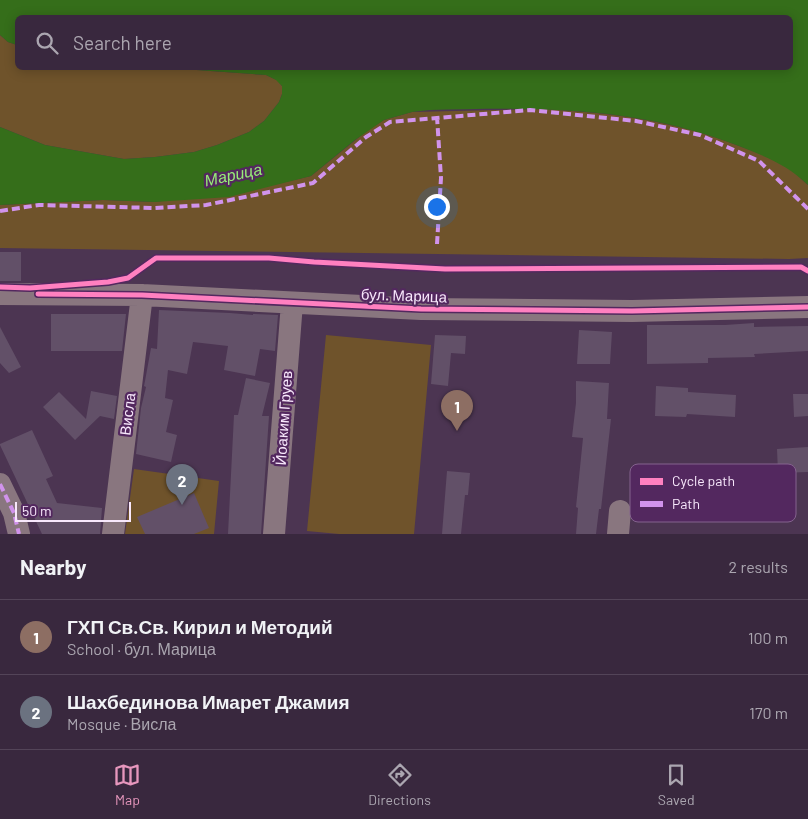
<!DOCTYPE html>
<meta charset="utf-8">
<style>
body{margin:0;font-family:Barlow,sans-serif;background:#403045;color:#f1f3f6}
.scale{position:absolute;left:15px;bottom:12px;width:116px;box-sizing:border-box;padding-left:5px;border:2px solid #f8e8fc;border-top:0;font-size:14px;line-height:18px;white-space:nowrap;color:#f8e8fc;-webkit-text-stroke:4px #53285f;paint-order:stroke}
.you{position:absolute;left:436px;top:206px;width:18px;height:18px;margin:-12px;border:4px solid #fff;border-radius:50%;background:#1a73e8;box-shadow:0 0 0 8px #1a73e833}
.badge{display:grid;place-items:center;width:32px;height:32px;border-radius:50%;background:#e797bd;color:#fff;font-size:16px;font-weight:700}
.pin{position:absolute;translate:-50% -41px;filter:drop-shadow(0 1px 2px #0008)}
.pin::after{content:'';position:absolute;top:26px;width:18px;height:15px;background:inherit;clip-path:polygon(0 0,100% 0,50% 100%)}
.list{margin:0;padding:0;list-style:none}
h2{display:flex;justify-content:space-between;align-items:center;height:65px;margin:0;padding:0 20px;font-size:21px}
h2 small{font-size:16px;font-weight:400;color:#aba6b0}
.list li{display:grid;grid-template-columns:32px 1fr auto;gap:15px;align-items:center;box-sizing:border-box;height:75px;padding:0 20px;border-top:1px solid #534458}
.list b{display:block;font-size:19px;white-space:nowrap}
.list p{margin:0;font-size:16px;white-space:nowrap;color:#aba6b0}
.list em{font-size:16px;font-style:normal;color:#aba6b0}
.icon{flex:none;width:28px;height:28px;fill:none;stroke:currentColor;stroke-width:2;stroke-linecap:round;stroke-linejoin:round}
.map{position:relative;flex:none;width:808px;height:534px;overflow:hidden}
.search{position:absolute;background:#39283e;box-shadow:0 2px 12px #0003;left:15px;right:15px;top:15px;height:55px;display:flex;align-items:center;gap:12px;box-sizing:border-box;padding:0 18px;border-radius:8px;color:#aba6b0;font-size:19px}
.sheet{height:215px;background:#39283e}
nav{display:flex;justify-content:space-around;align-items:center;box-sizing:border-box;height:70px;border-top:1px solid #534458;background:#39283e;font-size:14px;color:#aba6b0}
nav a{display:grid;justify-items:center;gap:2px}
nav .on{color:#e797bd}
.map>svg:first-child{display:block}
.green{fill:#6f532b}
.water{fill:#356e1a}
.building{fill:#625068}
.lines{fill:none;stroke-linecap:round;stroke-linejoin:round}
.minor{stroke:#89767f;stroke-width:22}
.quiet{stroke:#d193ec;stroke-width:4;stroke-dasharray:8 4;stroke-linecap:butt}
.cycleway-casing{stroke:#53285f;stroke-width:8}
.cycleway{stroke:#ff80c0;stroke-width:5}
.labels{text-anchor:middle;dominant-baseline:central;stroke-width:4.5;stroke-linejoin:round;paint-order:stroke}
.street-label{font-size:15px;fill:#f8e8fc;stroke:#53285f}
.water-label{font-size:16px;font-style:italic;fill:#97ec78;stroke:#53285f}
.key{fill:#53285f;stroke:#84628e;stroke-width:1}
.key-label{font-size:14px;fill:#f8e8fc}
</style>
<div class="map">
<svg width="808" height="534" viewBox="0 0 808 534">
<rect width="100%" height="100%" fill="#4c3552"/>
<path class="green" d="M0 35 8 42 17 45 18 68H169L266 75 277 80 282 86V94L279 102 264 121 249 132 217 145 194 152 155 157 124 159 45 145 0 127Z
M542 109C612 113 673 120 739 146 756 152 773 158 788 168 795 172 801 179 808 185V258L789 259 0 248V205L103 200 155 202 277 184 311 176 368 130 384 120 412 112Z
M326 335 431 345 414 534H339L307 531Z
M134 469 219 481 214 534H125Z"/>
<path class="water" d="M0 0H808V185C788 165 764 156 739 146 637 106 538 107 430 110L412 112 384 120 355 140 311 176 229 197 155 202 103 200 0 205V127L45 145 124 159 155 157 194 152 217 145 249 132 264 121 279 102 282 94V86L276 80 266 75 169 68H790V18H18L17 45 8 42 0 35Z"/>
<path class="building" d="M0 252H21V281H0Z
M159 310 230 313 253 315V314L278 315 275 351 260 349 255 376 224 370 228 346 193 342 187 374 168 370 165 398 173 400 166 432 177 435 171 462 136 454 141 408 146 387 144 386 145 381 151 348 157 349Z
M51 314H126L122 351H51Z
M754 323V327L808 326V351L754 354 755 357 708 358V363L647 364V325H725Z
M0 327 21 367 9 373 0 363Z
M579 330 612 332 610 364H577Z
M435 335 466 336 465 354 451 353 448 386 431 384Z
M246 378 270 383 262 416H269L261 534H228L234 415H238Z
M576 381 609 383 607 419H611L601 509H599L596 534H576L578 508 576 507 583 438 572 437 576 403Z
M656 386 688 388V392L736 395 735 417 687 414 686 417 655 416Z
M91 391 117 396 114 419 100 416 75 440 43 407 59 392 86 419Z
M793 394H808V416L794 417Z
M32 430 53 476 46 479 57 503 102 508 100 534H42L0 445V444Z
M808 447V472L778 473 777 449Z
M447 471 470 473 468 495H465L461 534H442Z
M194 493 209 528 194 534H145L137 517Z"/>
<g class="lines">
<path class="minor" d="M0 294 142 295 421 309 632 311 808 307
M0 484 14 513 19 534
M113 534 142 295
M274 534 292 303
M618 534 620 511"/>
<path class="quiet" d="M0 211 39 205 155 208 206 205 313 183 366 137 390 122 530 110 636 121 700 135 759 161 808 209
M437 244 441 178 437 117
M0 484 14 513 19 534"/>
<g class="cycleway-casing">
<path id="cycleway" d="M0 287 30 288 108 282 128 278 156 258H269L314 262 445 269 801 267 808 271
M38 294 142 295 421 309 632 311 808 307"/>
</g>
<use href="#cycleway" class="cycleway"/>
</g>
<g class="labels">
<g class="street-label">
<text transform="translate(404 295) rotate(2)">бул. Марица</text>
<text transform="translate(127 414) rotate(-83)">Висла</text>
<text transform="translate(283 418) rotate(-86)">Йоаким Груев</text>
</g>
<g class="water-label">
<text transform="translate(233 174) rotate(-12)">Марица</text>
</g>
</g>
<rect x="630" y="464" width="166" height="58" rx="8" class="key"/>
<rect x="640" y="478" width="23" height="7" fill="#ff80c0"/>
<rect x="640" y="501" width="23" height="6" fill="#d193ec"/>
<g class="key-label">
<text x="672" y="486">Cycle path</text>
<text x="672" y="509">Path</text>
</g>
</svg>
<div class="scale">50 m</div>
<div class="you"></div>
<div class="pin badge" style="left:457px;top:431px;background:#8d6e63">1</div>
<div class="pin badge" style="left:182px;top:505px;background:#6b7280">2</div>
<div class="search"><svg class="icon" aria-label="search" viewBox="0 0 24 24"><circle cx="10" cy="10" r="6"/><path d="M15 15l6 6"/></svg>Search here</div>
</div>
<section class="sheet">
<h2>Nearby<small>2 results</small></h2>
<ul class="list">
<li><span class="badge" style="background:#8d6e63">1</span><div><b>ГХП Св.Св. Кирил и Методий</b><p>School · бул. Марица</p></div><em>100 m</em></li>
<li><span class="badge" style="background:#6b7280">2</span><div><b>Шахбединова Имарет Джамия</b><p>Mosque · Висла</p></div><em>170 m</em></li>
</ul>
</section>
<nav>
<a class="on"><svg class="icon" aria-label="map" viewBox="0 0 24 24"><path d="M3 6l6-2 6 2 6-2v14l-6 2-6-2-6 2zM9 4v14M15 6v14"/></svg>Map</a>
<a><svg class="icon" aria-label="directions" viewBox="0 0 24 24"><path d="M12 3l9 9-9 9-9-9zM9 14v-3h6M13 9l2 2-2 2"/></svg>Directions</a>
<a><svg class="icon" aria-label="saved" viewBox="0 0 24 24"><path d="M7 4h10v16l-5-4-5 4z"/></svg>Saved</a>
</nav>
